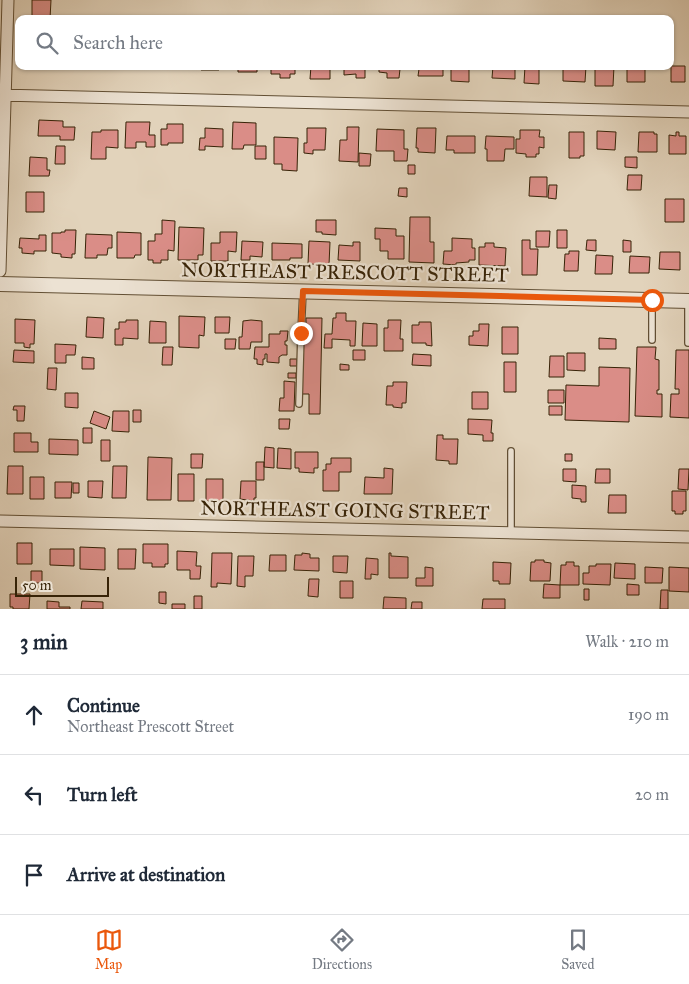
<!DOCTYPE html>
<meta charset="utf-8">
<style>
body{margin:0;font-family:"IM FELL Great Primer",serif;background:#f2f2f3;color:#1f2937}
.scale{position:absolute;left:15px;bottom:12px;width:94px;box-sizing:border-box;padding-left:5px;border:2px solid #372307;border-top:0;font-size:14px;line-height:18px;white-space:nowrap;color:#372307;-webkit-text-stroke:4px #ece2d3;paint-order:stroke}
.stop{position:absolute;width:15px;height:15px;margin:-11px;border:4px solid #ea580c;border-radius:50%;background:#fff}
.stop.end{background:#ea580c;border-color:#fff;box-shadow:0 1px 5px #0008}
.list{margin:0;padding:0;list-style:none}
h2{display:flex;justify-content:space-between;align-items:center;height:65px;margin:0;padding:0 20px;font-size:21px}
h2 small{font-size:16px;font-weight:400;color:#747a83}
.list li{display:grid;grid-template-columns:32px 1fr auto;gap:15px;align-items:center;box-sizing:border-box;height:80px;padding:0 20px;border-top:1px solid #e0e1e3}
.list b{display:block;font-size:19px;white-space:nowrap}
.list p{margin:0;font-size:16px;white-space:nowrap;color:#747a83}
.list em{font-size:16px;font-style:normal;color:#747a83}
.icon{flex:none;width:28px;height:28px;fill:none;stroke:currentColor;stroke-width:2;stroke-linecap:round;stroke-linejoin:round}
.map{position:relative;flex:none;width:689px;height:609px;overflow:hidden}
.search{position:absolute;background:#fff;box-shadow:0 1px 4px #0004;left:15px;right:15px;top:15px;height:55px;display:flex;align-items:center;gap:12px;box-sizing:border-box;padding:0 18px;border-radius:10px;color:#747a83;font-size:19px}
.sheet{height:305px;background:#fff}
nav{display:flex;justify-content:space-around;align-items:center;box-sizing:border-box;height:70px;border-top:1px solid #e0e1e3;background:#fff;font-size:14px;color:#747a83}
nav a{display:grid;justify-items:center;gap:2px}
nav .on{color:#ea580c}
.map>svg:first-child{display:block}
.building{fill:#da8d87;stroke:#372307}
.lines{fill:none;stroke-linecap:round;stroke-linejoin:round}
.service-casing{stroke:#624f34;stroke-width:8}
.minor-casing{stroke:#624f34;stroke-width:13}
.tertiary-casing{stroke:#624f34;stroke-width:16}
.service{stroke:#ece2d3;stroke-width:5.5}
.minor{stroke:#ece2d3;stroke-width:11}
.tertiary{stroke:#ece2d3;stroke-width:14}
.route{stroke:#ea580c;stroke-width:6}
.labels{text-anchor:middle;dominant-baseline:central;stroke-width:4.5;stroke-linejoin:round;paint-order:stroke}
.street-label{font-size:20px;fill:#372307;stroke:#ece2d3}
</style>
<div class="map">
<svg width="689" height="609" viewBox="0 0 689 609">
<rect width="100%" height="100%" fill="#e2d3bb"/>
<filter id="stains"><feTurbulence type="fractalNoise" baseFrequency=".004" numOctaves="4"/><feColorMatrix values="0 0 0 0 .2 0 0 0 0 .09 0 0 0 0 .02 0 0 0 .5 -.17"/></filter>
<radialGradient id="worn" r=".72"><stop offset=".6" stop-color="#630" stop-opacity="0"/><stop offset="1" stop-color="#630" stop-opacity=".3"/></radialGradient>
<path class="building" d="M32 0H51L50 19H32Z
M92 66H113V68H92Z
M133 66H150V69H133Z
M165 66H183V69H165Z
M201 66H219V70H201Z
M238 66H257V72H238Z
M271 66H295V74H290V78H280V74H271Z
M311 66H330V79H310Z
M344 66H365V78H356V74L344 75Z
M379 66H406V69H400L399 78H387V73L379 72Z
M412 66H443V76H418L419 69H412Z
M451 66H467V67H469V82L451 81Z
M493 66H515V79L492 78Z
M525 66H539V84L524 83Z
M563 66H586L585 82 563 81Z
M595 66H614L613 86H595Z
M627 66H645V82H627Z
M671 66H685V82H671Z
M39 120 63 121V127H75L74 140H60V136H38Z
M126 122H150L149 135H155V147H146V142H136V148H125Z
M233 122 256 123V145H244L243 149H232Z
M167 124H183V143H168V145H161V129H167Z
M347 127H359L358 162 339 161 340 140H347Z
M205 128 223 129V147L205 146V150H199L200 138H205Z
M307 128H326L325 150H313V154L304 153V143H307Z
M417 128H436L435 153 418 152V148H416Z
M377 129 404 130V149H408L407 161H394V151H376Z
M101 130H118V148L106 147V159H91L92 132H101Z
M520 130H540L539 137H544V148L539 147V154H536V157H526V154L516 153V139H520Z
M597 131 616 132 615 150 597 149Z
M569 132H584V156H580V158H569Z
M639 132H654V134H657V152H638Z
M676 132H679V136H686V154H669V135L676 136Z
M447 136H475V153H454V150H446Z
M486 136 514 137V149H505L504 161H487V149H485Z
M274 137 298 138 297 171 282 170V164H274Z
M56 146H65V164H55Z
M255 146H266V159H255Z
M359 153 371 154 370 166H359Z
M30 157 47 158V170H50L49 176H29Z
M625 157H637V168L625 167Z
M408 165H415V174H408Z
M628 175H642L641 190H627Z
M530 177H547V197L529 196Z
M549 185H557L556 199 548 198Z
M399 188H407V197L398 196Z
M26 192H44V212H26Z
M665 199H684V222H665Z
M410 217H430V242H434V263L409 262Z
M162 220 175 221 174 251 168 250V260H161V263H153V260H148V241H155V234H162Z
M316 220H336V235L322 234V232H316Z
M179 227 204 228 203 255H198V260H178Z
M375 228 396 229V236H404V259H388V251H380V239H375Z
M65 230H76L75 254H72V258L61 257V254L52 253V233H61V232H65Z
M557 230H567V248H557Z
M536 231H550L549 247H536Z
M117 232 141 233V255H135L134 258H117Z
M220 232H237L236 252 228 251V261H211V243H220Z
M86 234 112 235V248H108L107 255H97V258H85Z
M39 235H46V251H34V254L22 253V248H19L20 238 39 239Z
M452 238 472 239V248H475V260H469V262L456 263V265L443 264 444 251H452Z
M522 240H530V249H538L537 275H522Z
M587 240H596V251L586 250Z
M623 240 631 241V252H623Z
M242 241 263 242 262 257 250 256V260H241Z
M309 241 330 242 329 265 308 264Z
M353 242H360V261L338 260 339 245 353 246Z
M272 243 302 244V258H290V260H272Z
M485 243H494V247L506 248 505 266 479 265V247H485Z
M569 251H579L578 271H564L565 254H569Z
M660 252H680V270L659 269Z
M596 255 613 256 612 274H595Z
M630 256 650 257 649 273H629Z
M336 313H346V321H356L355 346H350V340L332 339V348H324L325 334H332L333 318H336Z
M179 316 205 317 204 336 199 335V348L179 347Z
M87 317 104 318 103 338 86 337Z
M215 317H230L229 333H215Z
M306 318H322L320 414H309V394H301L303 332H306Z
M15 319 35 320 34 344H30V348L24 347V343H15Z
M126 320H138V339L123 338V345H115V329H119V322H126Z
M251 320 262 321V342H251L250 349H239V337H242L243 321Z
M388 320H401L400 339H403V351H384V328H388Z
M150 321 166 322V343H149Z
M419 322H431L432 346 426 345V343H412V325H419Z
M363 323 377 324V346H362Z
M479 324H489L488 346 469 345V336H473V331H479Z
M502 327H518V354H502Z
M280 331H288L287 341H285V345H287V355H282L279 357V363L267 362V354H265V359H263V365L257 364V359H254L255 347H269V334H280Z
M599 338 616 339V349H599Z
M225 339H236L235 349H225Z
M55 344 76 345 75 355H66V363H55Z
M163 347H173L172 365H162Z
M637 347H656L655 359 659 360V390H657V394H662V417L635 416Z
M14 350 34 351V363L13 362Z
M353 350H365V360H353Z
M676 350H689V418L670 417 671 394H679V389H675Z
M567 353H585V371L567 370Z
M413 354 431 355V366L412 365Z
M550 356H564V377H549Z
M82 357 94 358V369H82Z
M290 359H297V366H290Z
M504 362H516V392H504Z
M340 364 349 365V370H340Z
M599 367 630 368 629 422 565 420 566 385 599 386Z
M48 368H57L56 390 47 389Z
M288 373H296V378H288Z
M284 381 295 382 294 411H279L280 398H284Z
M393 382H407L406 403H402V408L393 407V405H386L387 386H393Z
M548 390H564V403H548Z
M472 392H488V409H472Z
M65 393H78V408L65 407Z
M14 406H25L24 421H17V410H13Z
M549 406H562V415H549Z
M133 410H141V422H133Z
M94 411 110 417 106 429 90 423Z
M113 411H129V432L112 431Z
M279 419H290L289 429H279Z
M468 419 492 420 491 433H493V441H483V435L468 434Z
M83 428H92V443H83Z
M14 433H31V442H38V452H14Z
M437 435H443V439H458L457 464H449V461L436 460Z
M49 439 78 440V455L49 454Z
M101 440H110V461H101Z
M265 447 274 448V468L264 467Z
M278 448 291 449V469L277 468Z
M295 452H318V468H314V473L299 472V468H295Z
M191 454H203L202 468H191Z
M565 454H572V461H565Z
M148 457 172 458 171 500H147Z
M331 458H351V472H339V491H323V470H326V464H331Z
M256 462H264V480H256Z
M8 466H23V494H7Z
M113 466H127L126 498H112Z
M384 468 393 469 392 494H364L365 477 384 478Z
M563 469H576V482L563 481Z
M596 469H610V483H595Z
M679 469H689L688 490 678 489Z
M178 474H194V501H178Z
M30 477H44V499H30Z
M206 479H223V501H206Z
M88 481H103L102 498 88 497Z
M241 481H256V498H254V501L240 499Z
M55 482H72L71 498H55Z
M73 483H79V493H73Z
M572 485 586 486V502H581V499L572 498Z
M672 491H686V511H683V514H675V511H672Z
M609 495H626V513H608Z
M17 543H32V564H17Z
M143 544H168V564H165V567H152V563H143Z
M80 547 105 548V570L80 569Z
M50 549H74V566L50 565Z
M118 549H136L135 569H118Z
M177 551 197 552 196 566H201L200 579H190V570H177Z
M212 553H232L231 584 217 583V587H211Z
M302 553 310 554V558H319V571L294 570 295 555H302Z
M389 553H391V556L408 557V578H389Z
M270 555H286V571H269Z
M238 556H254L253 576H245V587L237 586Z
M333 556H348L347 573 333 572Z
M366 558 378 559V575L371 574V579H365Z
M535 560H544V562L551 563 550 581H530L531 562H535Z
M493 562 511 563 510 584H499V581H493Z
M566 562H574V566H579V585H560L561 565H566Z
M615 563 635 564V579L614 578Z
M596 564H611L610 585 583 584V573H589V566H596Z
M425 567 433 568V586H416V578H425Z
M645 567 663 568 662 583H645Z
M669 567 689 568V592L669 591Z
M31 571H42V583H31Z
M309 579H319L318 597 308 596Z
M340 581H353V598H340Z
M544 584 560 585V598H543Z
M627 584 639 585V595H627Z
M584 589H589V600H584Z
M661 590H668V609H660Z
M159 592H166V604L159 603Z
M10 594H30L29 609H13V607H10Z
M194 596H202V609H194Z
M384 597 406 598V609H383Z
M483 599H505V609H482Z
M47 601 59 602V607H70V609H47Z
M82 601 103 602V609H81Z
M412 602H422V609H411Z
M172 604H185V609H172Z"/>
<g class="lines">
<g class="service-casing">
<path id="service" d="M652 340V300
M688 343V301
M299 404 301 333 303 291
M511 451V532"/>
</g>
<g class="minor-casing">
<path id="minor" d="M0 95 689 112
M0 271 8 0
M0 521 689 537"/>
</g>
<g class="tertiary-casing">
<path id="tertiary" d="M0 284 689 301"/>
</g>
<use href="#service" class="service"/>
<use href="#minor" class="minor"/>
<use href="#tertiary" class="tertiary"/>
</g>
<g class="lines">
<path class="route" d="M301 333 303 291 652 300"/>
</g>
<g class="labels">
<g class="street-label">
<text transform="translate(345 272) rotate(1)">NORTHEAST PRESCOTT STREET</text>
<text transform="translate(345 510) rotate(1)">NORTHEAST GOING STREET</text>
</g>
</g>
<rect width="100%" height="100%" filter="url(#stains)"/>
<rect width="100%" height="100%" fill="url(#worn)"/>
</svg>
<div class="scale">50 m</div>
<div class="stop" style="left:652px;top:300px"></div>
<div class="stop end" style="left:301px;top:333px"></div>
<div class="search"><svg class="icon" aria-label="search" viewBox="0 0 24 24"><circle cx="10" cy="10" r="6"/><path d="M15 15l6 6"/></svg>Search here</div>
</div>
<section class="sheet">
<h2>3 min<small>Walk · 210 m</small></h2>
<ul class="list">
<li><svg class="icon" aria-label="ahead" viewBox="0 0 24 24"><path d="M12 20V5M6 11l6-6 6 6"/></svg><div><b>Continue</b><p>Northeast Prescott Street</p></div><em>190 m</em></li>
<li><svg class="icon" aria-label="left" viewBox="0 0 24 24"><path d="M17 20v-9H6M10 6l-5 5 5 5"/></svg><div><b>Turn left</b></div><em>20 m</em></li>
<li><svg class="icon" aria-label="arrive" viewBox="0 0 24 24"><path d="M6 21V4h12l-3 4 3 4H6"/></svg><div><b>Arrive at destination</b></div></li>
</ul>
</section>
<nav>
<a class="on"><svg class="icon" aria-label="map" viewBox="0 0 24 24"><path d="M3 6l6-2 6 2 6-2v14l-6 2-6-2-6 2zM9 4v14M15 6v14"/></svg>Map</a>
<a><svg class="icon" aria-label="directions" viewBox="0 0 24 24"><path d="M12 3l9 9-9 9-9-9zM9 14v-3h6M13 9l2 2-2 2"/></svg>Directions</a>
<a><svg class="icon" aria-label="saved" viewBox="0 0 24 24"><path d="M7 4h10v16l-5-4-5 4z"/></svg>Saved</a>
</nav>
